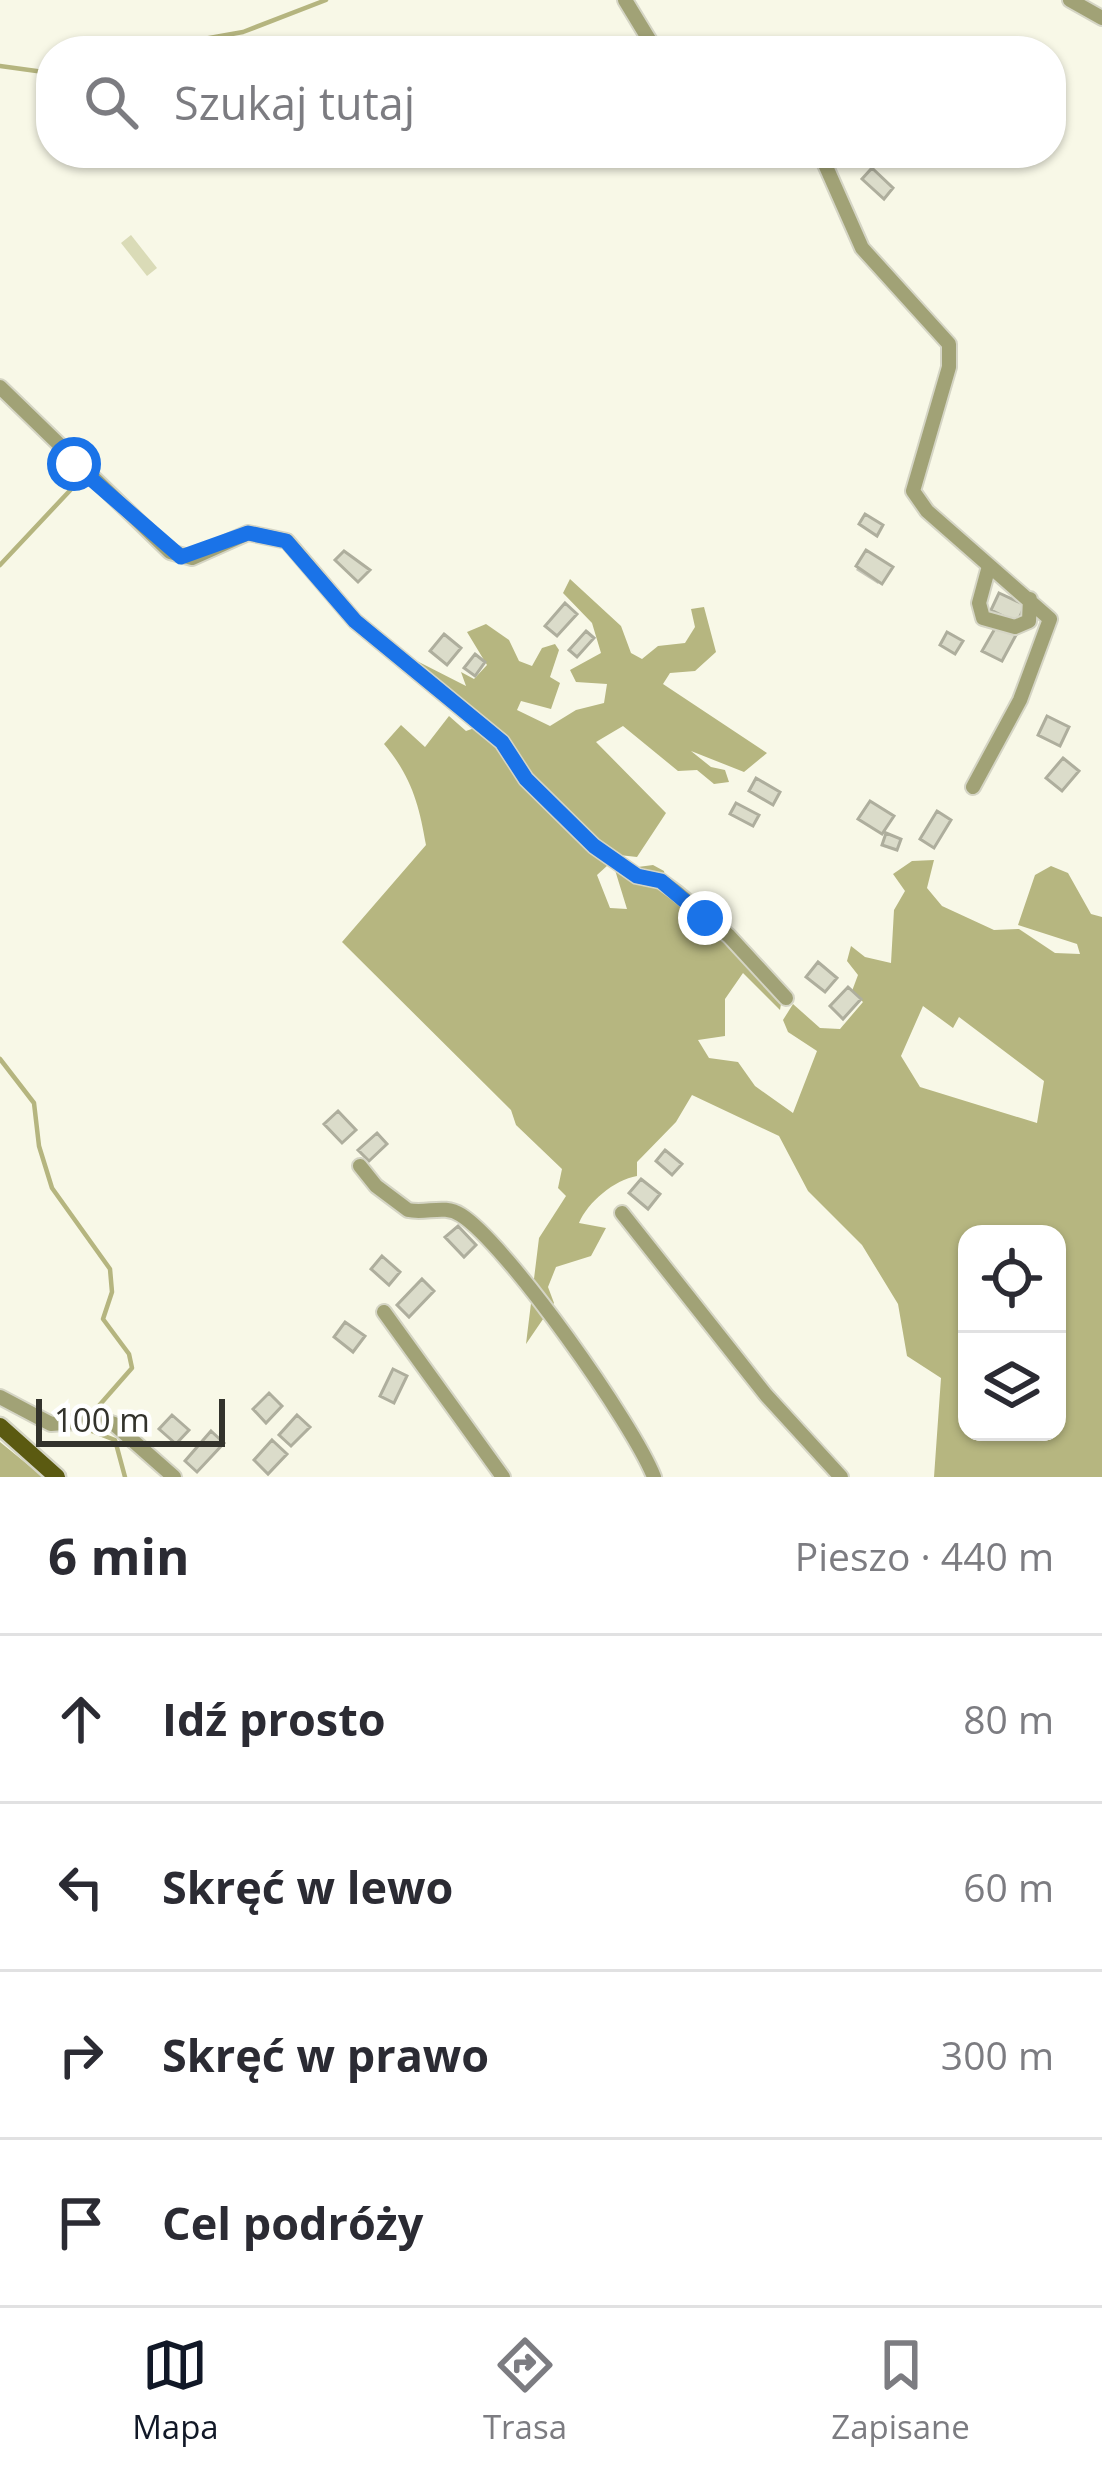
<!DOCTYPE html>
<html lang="pl">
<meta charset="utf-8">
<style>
body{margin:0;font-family:"Open Sans",sans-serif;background:#f7f7f7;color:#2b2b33}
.controls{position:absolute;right:36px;bottom:36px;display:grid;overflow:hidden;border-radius:24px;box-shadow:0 3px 9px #0004}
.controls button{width:108px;height:108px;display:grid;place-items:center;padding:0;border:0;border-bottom:3px solid #e1e1e2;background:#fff;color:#2b2b33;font:60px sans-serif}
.scale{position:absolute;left:36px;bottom:30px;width:189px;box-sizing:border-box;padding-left:12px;border:6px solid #33332c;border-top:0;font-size:33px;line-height:42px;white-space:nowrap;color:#33332c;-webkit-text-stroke:9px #fff;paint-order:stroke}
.stop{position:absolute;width:36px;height:36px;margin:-27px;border:9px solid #1a73e8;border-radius:50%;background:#fff}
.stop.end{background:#1a73e8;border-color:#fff;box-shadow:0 3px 12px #0008}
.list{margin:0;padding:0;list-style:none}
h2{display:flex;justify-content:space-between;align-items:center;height:156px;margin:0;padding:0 48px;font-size:51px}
h2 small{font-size:39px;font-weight:400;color:#7c7c81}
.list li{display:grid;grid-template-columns:78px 1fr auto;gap:36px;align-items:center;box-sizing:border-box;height:168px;padding:0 48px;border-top:3px solid #e1e1e2}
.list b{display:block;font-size:45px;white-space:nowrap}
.list em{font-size:39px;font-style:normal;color:#7c7c81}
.icon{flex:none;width:66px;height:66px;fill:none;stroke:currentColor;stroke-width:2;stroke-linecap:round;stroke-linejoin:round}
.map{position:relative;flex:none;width:1102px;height:1477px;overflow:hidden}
.search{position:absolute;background:#fff;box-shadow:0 3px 9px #0004;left:36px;right:36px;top:36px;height:132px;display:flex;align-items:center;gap:30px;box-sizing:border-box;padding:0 42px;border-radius:48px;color:#7c7c81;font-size:45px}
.sheet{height:828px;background:#fff}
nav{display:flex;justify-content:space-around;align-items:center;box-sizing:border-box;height:168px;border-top:3px solid #e1e1e2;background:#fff;font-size:33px;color:#7c7c81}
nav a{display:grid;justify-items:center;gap:6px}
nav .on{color:#111827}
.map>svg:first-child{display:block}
.green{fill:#dadbb7}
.forest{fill:#b6b680;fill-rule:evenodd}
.shadow{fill:#0003}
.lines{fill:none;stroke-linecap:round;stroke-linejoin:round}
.stream{stroke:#b5b57f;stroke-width:4.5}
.building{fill:#dbdcca;stroke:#aeae9d;stroke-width:3}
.minor-casing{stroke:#d5d5c5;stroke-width:18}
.major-casing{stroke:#d5d5c5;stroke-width:21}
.minor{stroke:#a1a276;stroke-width:14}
.major{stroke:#5b5a11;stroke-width:16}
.route{stroke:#1a73e8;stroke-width:15}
</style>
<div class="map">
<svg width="1102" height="1477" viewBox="0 0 1102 1477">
<rect width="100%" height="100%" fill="#f8f8e7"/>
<path class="green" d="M131 235 157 268 147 276 121 243Z"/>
<path class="forest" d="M570 579 621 626 631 653 642 659 658 646 685 643 695 627 691 609 704 607 716 652 695 671 670 673 663 684 767 753 744 772 691 751 711 767 725 770 729 782 714 784 697 770 678 771 623 726 596 742 666 813 637 857 619 855 597 875 610 908 627 909 615 870 653 865 664 871C668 907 705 917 728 940 746 959 764 979 782 998L780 1010 743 973 725 999V1036L698 1040 709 1058 738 1062 755 1086 793 1113 817 1051 788 1032 783 1020 793 1004 820 1028 840 1029 863 1002 852 991 858 975 847 961 851 946 865 957 891 963 894 910 905 891 893 874 912 861 934 860 927 888 942 906 994 930 1019 929 1055 953 1080 954 1077 944 1018 925 1035 875 1051 866 1068 873 1091 914 1102 917V1477H934L941 1378 907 1356 898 1304 862 1245 808 1191 779 1136 692 1095 676 1122 637 1162V1176C614 1180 588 1202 579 1223L606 1228 591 1256 556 1267 548 1287 554 1303 526 1344 539 1238 566 1196 558 1188 562 1169 516 1125 511 1110 342 942 426 845C419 804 411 776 384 744L401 725 425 747 449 716 466 731 483 725 411 665 413 659 466 686 461 672 474 679 487 665 467 632 486 624 509 640 519 661 532 666 542 648 555 644 559 650 550 677 560 683 551 709 521 701 517 710 550 726 576 710 604 703 607 684 576 682 570 670 601 653 592 623 563 593ZM923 1006 953 1028 959 1017 1044 1081 1037 1123 920 1087 901 1056ZM967 1234H1057V1432H967Z
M0 1442 43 1477H0Z"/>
<path class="shadow" d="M867 554 889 568 878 584 856 570Z"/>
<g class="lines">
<path class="stream" d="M136 51 243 32 326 0
M0 66 51 73
M0 565 77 483
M0 1059 34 1103 39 1146 52 1188 110 1269 112 1292 103 1319 129 1354 132 1368 89 1417
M89 1430 115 1440 125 1477"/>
</g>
<path class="building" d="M872 168 893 188 884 199 862 179Z
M865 514 883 525 877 536 859 524Z
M866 550 893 567 882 584 856 566Z
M344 551 370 570 358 582 335 560Z
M999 593 1025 605 1017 623 991 610Z
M565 603 577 614 557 636 545 626Z
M997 625 1016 635 1002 661 982 651Z
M586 631 594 638 577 657 569 650Z
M947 632 963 641 955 654 940 645Z
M444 634 461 648 447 665 430 651Z
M475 654 485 662 475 676 464 668Z
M1047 716 1069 727 1060 746 1038 735Z
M1063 758 1079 771 1062 791 1046 778Z
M756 778 780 792 773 805 749 791Z
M870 801 894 816 882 834 858 819Z
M736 803 759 815 753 826 730 814Z
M937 811 951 820 934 848 920 839Z
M886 833 901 839 897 850 882 845Z
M818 962 837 978 825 992 806 977Z
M848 987 861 999 843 1019 830 1006Z
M338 1111 356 1130 342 1143 324 1124Z
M377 1133 387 1144 369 1161 358 1150Z
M665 1150 682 1164 672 1175 656 1161Z
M641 1179 660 1194 648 1209 629 1193Z
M458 1226 476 1245 464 1257 445 1237Z
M382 1256 400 1272 389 1285 371 1269Z
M422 1279 434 1291 409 1317 397 1305Z
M345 1322 365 1336 353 1352 334 1337Z
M393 1369 407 1376 394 1403 380 1396Z
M269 1393 282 1406 266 1423 253 1409Z
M172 1415 189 1430 176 1444 159 1429Z
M297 1415 310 1427 291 1446 279 1435Z
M211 1431 224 1443 197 1472 185 1461Z
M272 1440 287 1454 268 1474 254 1460Z"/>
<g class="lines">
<g class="minor-casing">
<path id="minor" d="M625 0 656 51
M1070 0 1102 18
M820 153 862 248 949 344V367L913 491 927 511 1050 619 1020 700 973 787
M0 387 170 552 192 558 248 533 287 541 355 621 502 742 526 779 594 846 637 876 661 881 676 892 729 936 786 998
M989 566 979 603 983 618 1015 627 1029 621 1030 599
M360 1166 376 1186 408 1210C427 1214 444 1204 461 1215 507 1244 634 1425 654 1477
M622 1213 766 1395 841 1477
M384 1312 503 1477
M0 1397 51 1424 102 1420 114 1424 174 1477"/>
</g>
<g class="major-casing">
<path id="major" d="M0 1426 57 1477"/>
</g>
<use href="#minor" class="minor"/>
<use href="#major" class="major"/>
</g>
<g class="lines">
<path class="route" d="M74 464 181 557 248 533 286 541 355 621 502 742 526 779 594 846 637 876 661 881 705 918"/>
</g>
</svg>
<div class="controls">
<button><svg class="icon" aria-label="locate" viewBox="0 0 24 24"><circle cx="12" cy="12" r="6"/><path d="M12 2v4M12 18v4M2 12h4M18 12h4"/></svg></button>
<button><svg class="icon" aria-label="layers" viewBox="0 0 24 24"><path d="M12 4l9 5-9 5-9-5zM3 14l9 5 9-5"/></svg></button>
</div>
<div class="scale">100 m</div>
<div class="stop" style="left:74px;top:464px"></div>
<div class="stop end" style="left:705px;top:918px"></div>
<div class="search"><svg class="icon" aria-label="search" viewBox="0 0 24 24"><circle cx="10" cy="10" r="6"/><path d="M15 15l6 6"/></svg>Szukaj tutaj</div>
</div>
<section class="sheet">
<h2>6 min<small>Pieszo · 440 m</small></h2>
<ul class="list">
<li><svg class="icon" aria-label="ahead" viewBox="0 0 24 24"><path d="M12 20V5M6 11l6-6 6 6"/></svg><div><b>Idź prosto</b></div><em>80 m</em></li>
<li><svg class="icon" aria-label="left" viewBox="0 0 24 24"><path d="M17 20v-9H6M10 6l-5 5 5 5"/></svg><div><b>Skręć w lewo</b></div><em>60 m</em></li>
<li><svg class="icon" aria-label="right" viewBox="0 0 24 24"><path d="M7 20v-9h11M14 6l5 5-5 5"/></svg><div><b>Skręć w prawo</b></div><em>300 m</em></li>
<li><svg class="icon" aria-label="arrive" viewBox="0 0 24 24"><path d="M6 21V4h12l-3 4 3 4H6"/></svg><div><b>Cel podróży</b></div></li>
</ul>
</section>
<nav>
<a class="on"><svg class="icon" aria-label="map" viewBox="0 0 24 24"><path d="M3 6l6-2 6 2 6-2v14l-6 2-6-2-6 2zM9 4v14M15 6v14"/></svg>Mapa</a>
<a><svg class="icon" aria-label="directions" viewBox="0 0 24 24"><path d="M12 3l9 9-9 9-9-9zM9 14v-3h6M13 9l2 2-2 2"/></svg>Trasa</a>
<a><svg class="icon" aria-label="saved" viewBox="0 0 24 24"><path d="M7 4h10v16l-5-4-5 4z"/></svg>Zapisane</a>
</nav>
